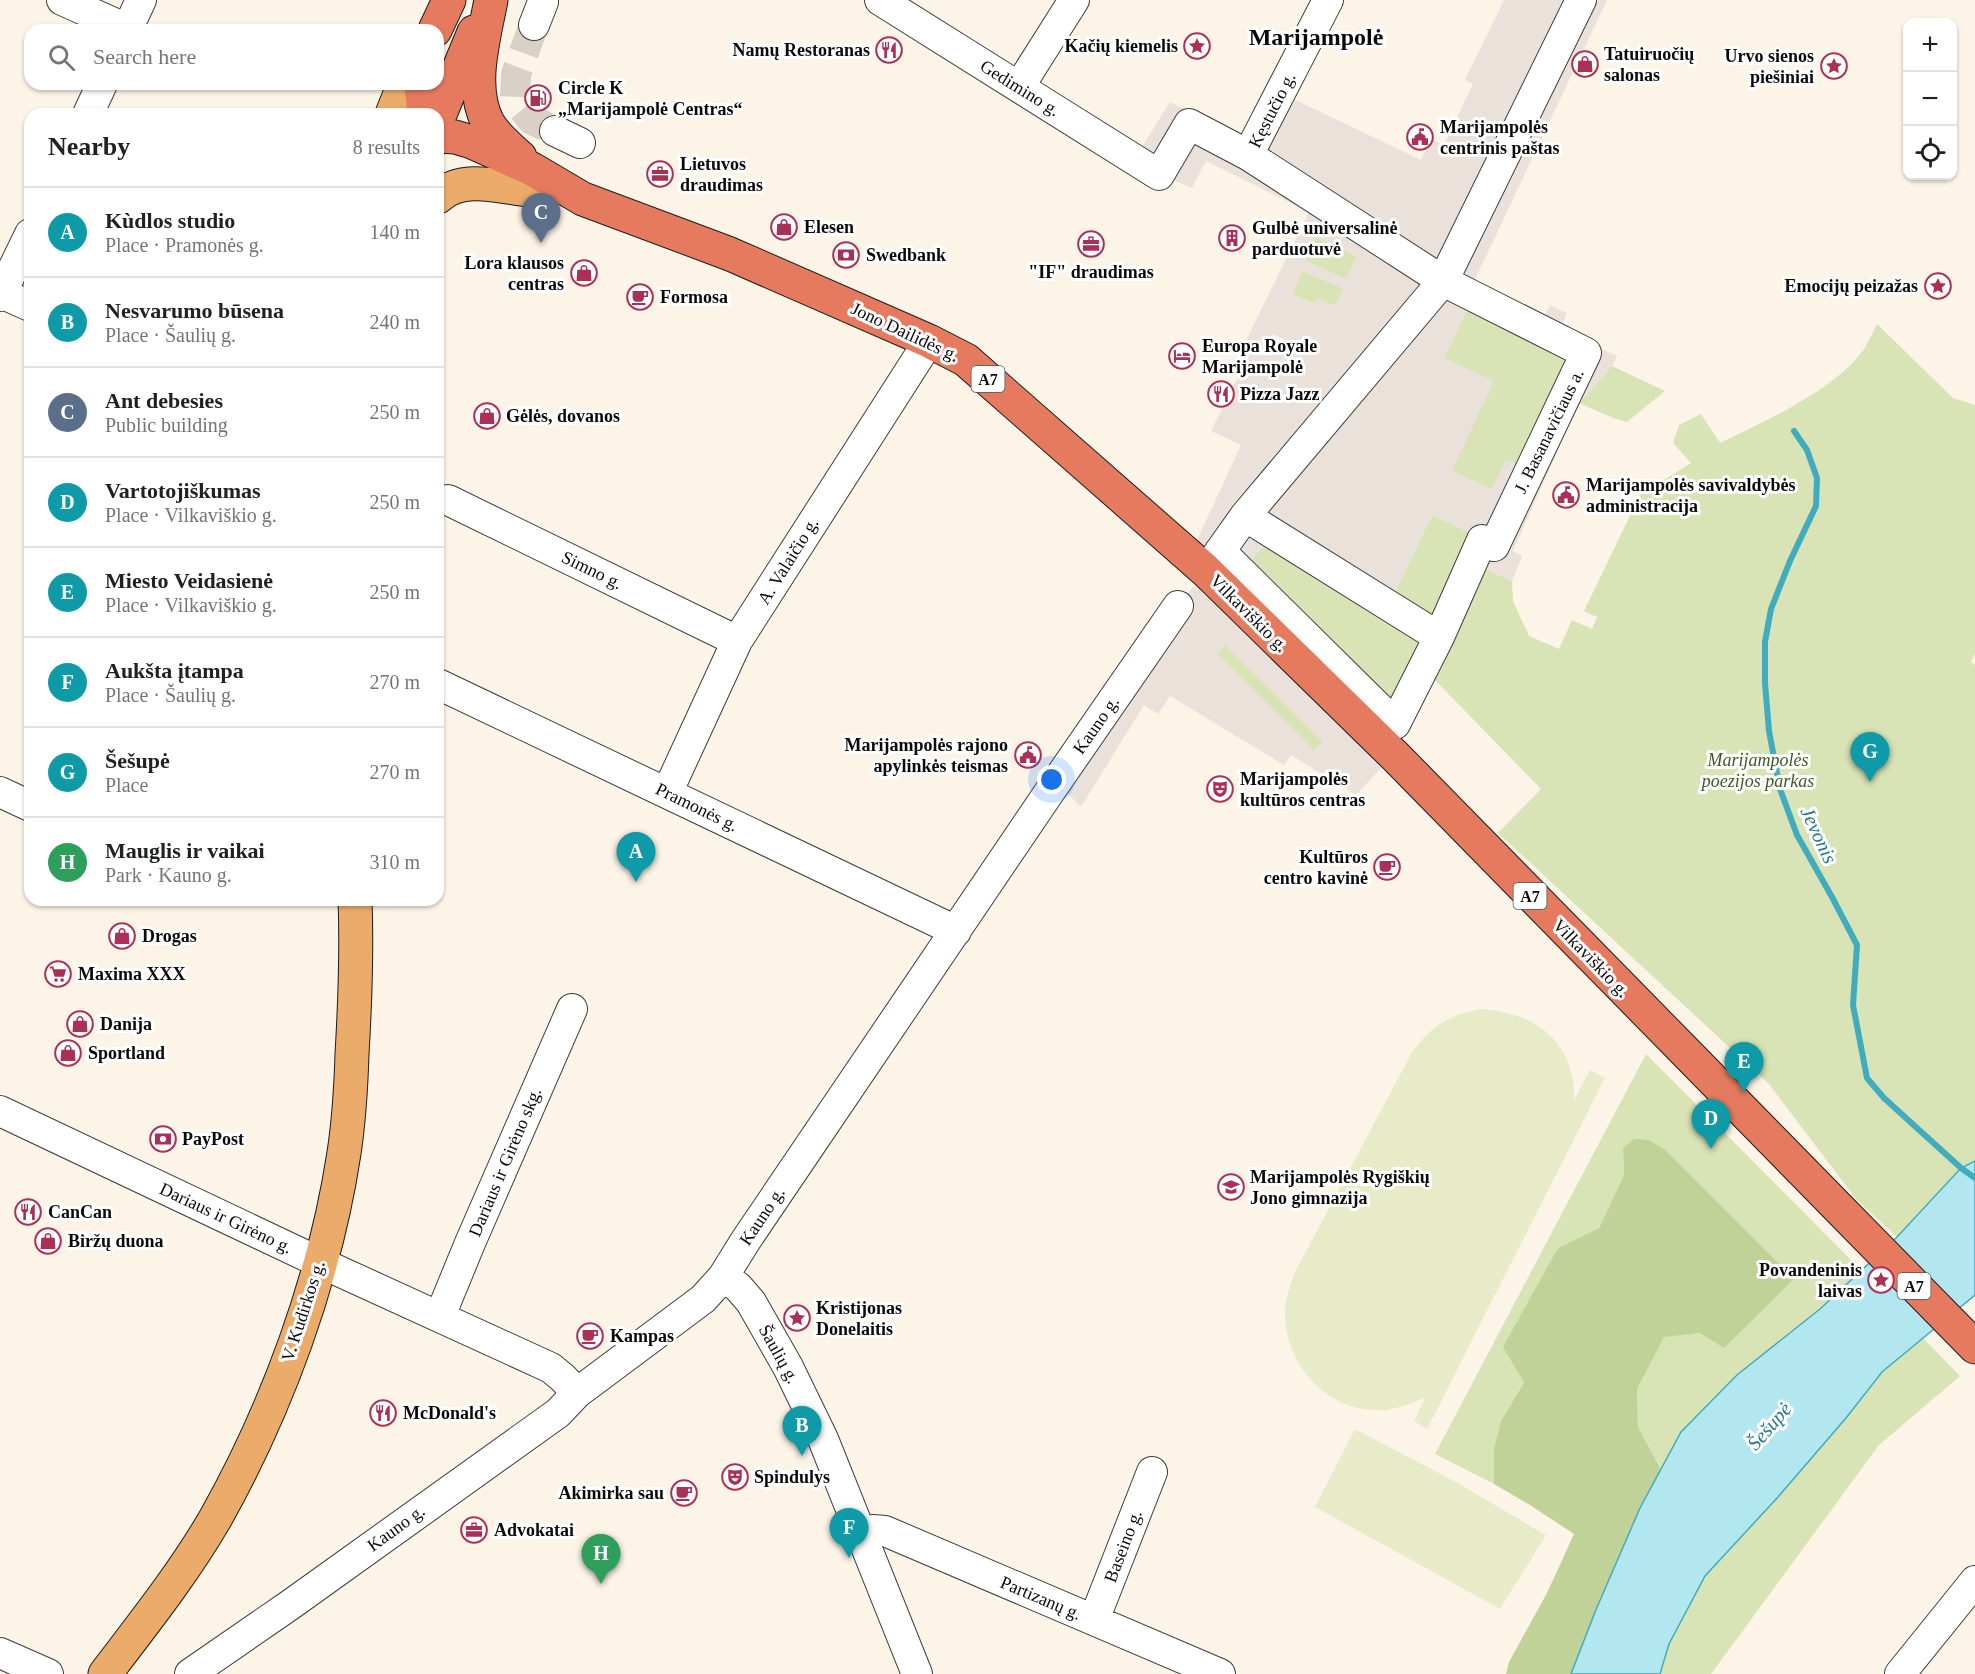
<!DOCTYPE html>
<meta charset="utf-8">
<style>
body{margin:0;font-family:"Times New Roman",serif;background:#f2f2f2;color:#202124}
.controls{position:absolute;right:18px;top:18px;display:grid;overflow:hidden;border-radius:12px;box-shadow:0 2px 4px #0004}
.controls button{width:54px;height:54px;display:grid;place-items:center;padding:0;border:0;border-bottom:2px solid #e0e0e0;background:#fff;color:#202124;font:30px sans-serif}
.you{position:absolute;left:1052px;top:780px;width:21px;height:21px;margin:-15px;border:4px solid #fff;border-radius:50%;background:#1a73e8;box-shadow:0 0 0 9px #1a73e833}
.badge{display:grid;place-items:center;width:39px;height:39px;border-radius:50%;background:#aa3155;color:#fff;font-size:20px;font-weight:700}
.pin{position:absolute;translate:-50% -50px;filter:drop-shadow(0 2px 3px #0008)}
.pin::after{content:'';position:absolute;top:32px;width:21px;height:18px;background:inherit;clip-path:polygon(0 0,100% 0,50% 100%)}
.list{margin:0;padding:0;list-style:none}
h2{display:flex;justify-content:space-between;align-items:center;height:78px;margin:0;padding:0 24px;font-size:26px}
h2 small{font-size:20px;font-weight:400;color:#757577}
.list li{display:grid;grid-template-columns:39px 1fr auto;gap:18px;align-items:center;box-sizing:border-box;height:90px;padding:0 24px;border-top:2px solid #e0e0e0}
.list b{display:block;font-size:22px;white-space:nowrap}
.list p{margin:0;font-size:20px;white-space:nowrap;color:#757577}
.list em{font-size:20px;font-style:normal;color:#757577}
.icon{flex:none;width:33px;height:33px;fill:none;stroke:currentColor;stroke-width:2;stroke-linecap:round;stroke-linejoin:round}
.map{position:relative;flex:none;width:1975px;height:1674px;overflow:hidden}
.search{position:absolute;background:#fff;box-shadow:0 2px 4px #0004;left:24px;top:24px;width:420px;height:66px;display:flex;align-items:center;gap:15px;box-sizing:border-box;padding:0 21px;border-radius:18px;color:#757577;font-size:22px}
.panel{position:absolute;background:#fff;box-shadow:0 2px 4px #0004;left:24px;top:108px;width:420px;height:798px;border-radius:18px}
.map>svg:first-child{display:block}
.green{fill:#d8e3b6}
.forest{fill:#c0d297}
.pitch{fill:#e7ebc7}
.plaza{fill:#eae2da;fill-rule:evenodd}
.water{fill:#b2e7ef;stroke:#41acbe;stroke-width:1.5}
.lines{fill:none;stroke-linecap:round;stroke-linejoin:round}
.stream{stroke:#41acbe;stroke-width:6}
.minor-tunnel{stroke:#d9d1c7;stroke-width:30;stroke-dasharray:30 15;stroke-linecap:butt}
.minor-casing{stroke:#3d3d3d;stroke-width:32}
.major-casing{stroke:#1b1b1b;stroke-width:35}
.highway-casing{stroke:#1b1b1b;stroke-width:35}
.minor{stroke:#fff;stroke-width:30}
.major{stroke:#ebab6a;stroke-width:33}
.highway{stroke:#e57a5e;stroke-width:33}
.labels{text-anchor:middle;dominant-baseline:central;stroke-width:6;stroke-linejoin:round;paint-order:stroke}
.shield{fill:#fff;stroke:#545454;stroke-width:1.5}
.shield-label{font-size:16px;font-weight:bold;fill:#0a0a0a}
.poi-label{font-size:18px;font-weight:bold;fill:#0a0a0a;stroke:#fff;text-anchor:start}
.street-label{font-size:18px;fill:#0a0a0a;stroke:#fff}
.park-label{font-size:18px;font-style:italic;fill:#3b5922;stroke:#fff}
.water-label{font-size:20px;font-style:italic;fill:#21798d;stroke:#fff}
.district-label{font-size:24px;font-weight:bold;fill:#0a0a0a;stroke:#fff}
</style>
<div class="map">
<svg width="1975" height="1674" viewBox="0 0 1975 1674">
<rect width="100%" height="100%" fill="#fdf4e8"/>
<path class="green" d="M1316 237 1357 256 1346 279 1305 261Z
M1302 271 1343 288 1336 306 1317 299 1315 304 1292 295Z
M1468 307 1579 359 1527 469 1492 490 1452 471 1444 358Z
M1877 324 1953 398 1975 405V654L1971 662 1975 665V1161L1961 1168 1897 1237 1856 1199 1769 1084 1498 833 1541 789 1432 677 1484 568 1512 581 1513 601 1529 636 1559 649 1572 620 1592 629 1597 617 1584 611 1640 495 1691 463 1673 443 1679 425 1701 414 1720 443C1763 422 1836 390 1864 349 1869 341 1873 332 1877 324Z
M1612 366 1665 391 1627 422 1613 418 1579 403Z
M1432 515 1473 534 1432 620 1393 596Z
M1266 543 1420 640 1392 707 1247 565Z
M1226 644 1323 742 1314 751 1216 653Z
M1646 1054 1861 1270 1820 1309 1737 1375 1681 1432 1661 1470 1638 1427 1637 1389 1664 1336 1700 1333 1623 1148 1624 1175 1599 1228 1558 1248 1524 1381 1501 1421 1494 1448V1484L1435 1454Z
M1923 1338 1960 1376 1879 1445 1711 1674H1660L1669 1644 1705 1576 1778 1497 1846 1418 1882 1372Z"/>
<path class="forest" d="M1634 1139 1648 1140 1664 1149 1794 1279 1724 1348 1700 1333 1664 1337 1637 1389 1638 1427 1661 1470C1625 1535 1598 1605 1571 1674H1506L1509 1662 1547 1593 1574 1534 1530 1505 1494 1484V1448L1501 1421 1524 1382 1503 1347 1558 1248 1599 1228 1624 1175 1623 1148Z"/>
<path class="pitch" d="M1479 1009C1525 1011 1565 1032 1573 1081 1574 1087 1574 1094 1574 1100L1590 1070 1605 1078 1427 1429 1414 1421 1425 1398C1412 1403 1400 1408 1385 1410 1331 1414 1287 1369 1285 1317 1284 1301 1290 1287 1295 1272L1411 1054C1430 1027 1447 1016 1479 1009Z
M1355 1429 1456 1482 1546 1535 1500 1609 1315 1507Z"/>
<path class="plaza" d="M1504 0H1607L1472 286 1542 320 1550 305 1567 313 1560 329 1617 356 1612 366 1579 403 1513 551 1522 556 1512 581 1485 568 1404 727 1197 540 1241 445 1211 431 1238 377 1230 373 1309 212 1206 161 1192 188 1159 175 1142 147 1170 102 1225 132 1256 141 1281 93 1421 160 1431 139 1444 145 1473 84 1465 80ZM1316 237 1357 256 1346 279 1305 260ZM1302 271 1343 288 1336 306 1317 298 1314 304 1292 295ZM1468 307 1579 359 1527 469 1506 460 1492 489 1452 471 1494 381 1444 358ZM1273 334 1295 344 1290 357 1267 348ZM1432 515 1473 534 1432 619 1393 596ZM1266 543 1420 641 1392 706 1247 565Z
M1194 586 1385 764 1356 795 1291 755 1284 765 1170 696 1158 714 1144 705 1081 807 1062 788 1178 606ZM1225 645 1323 742 1315 751 1217 654Z"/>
<path class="water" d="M1975 1161V1295L1882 1372 1846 1418 1778 1497 1705 1576 1669 1644 1660 1674H1571L1595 1612 1640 1508 1681 1432 1737 1375 1820 1309 1897 1237 1961 1168Z"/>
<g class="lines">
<path class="stream" d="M1794 431 1807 450 1817 478 1816 506 1790 561 1771 609 1765 642V683L1769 731 1780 789 1797 835 1832 897 1857 945 1853 1005 1867 1078 1884 1098 1961 1168 1975 1178"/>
<path class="minor-tunnel" d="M534 25 516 74 515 99 532 120 555 131"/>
<g class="minor-casing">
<path id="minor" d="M62 0 127 29
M880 0 1159 175 1189 124 1248 155 1443 281 1586 353 1494 546 1482 540 1439 637
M534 25 543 2
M127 30 141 0
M1019 87 1074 0
M88 114 102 84
M555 131 580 143
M1248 155 1328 0
M1 293 30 306
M0 296 30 234
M448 500 737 641
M1220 551 1395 724 1439 637 1245 516
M1216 557 1245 516 1443 281 1581 0
M438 684 956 931
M0 792 30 806
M667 793 737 641 929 341
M0 1111 319 1262 551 1368 563 1378 577 1393
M723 1277 738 1287 751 1302 788 1367 823 1439 917 1674
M440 1316 470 1243 572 1009
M861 1534 873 1530 885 1531 1220 1674
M1094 1620 1152 1472
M0 1653 48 1674
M190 1674 290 1605 558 1413 577 1393 703 1299 723 1277 746 1240 1048 794 1178 606
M1900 1674 1975 1581"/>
</g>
<g class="major-casing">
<path id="major" d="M392 114 404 84
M438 197C461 175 498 186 526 190
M105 1674C143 1624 183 1574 215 1519 277 1409 325 1278 344 1153 349 1120 351 1087 352 1054 355 1003 357 951 355 900"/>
</g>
<g class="highway-casing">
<path id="highway" d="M491 0C484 38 469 87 488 123 496 137 509 147 520 157
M435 30 449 0
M421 84 424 114
M438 119 474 32
M438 136 455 137 472 142 532 169 583 199 730 254 929 341 966 360 1205 570 1396 757 1975 1347"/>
</g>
<use href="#minor" class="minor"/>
<use href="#major" class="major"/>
<use href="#highway" class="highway"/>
</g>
<defs>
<g id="sight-ring" transform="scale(1.35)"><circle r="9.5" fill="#fff" stroke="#aa3155" stroke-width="1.5"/><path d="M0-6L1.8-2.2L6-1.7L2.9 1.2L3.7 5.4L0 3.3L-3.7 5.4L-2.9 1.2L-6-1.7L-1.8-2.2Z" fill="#aa3155"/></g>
<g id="restaurant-ring" transform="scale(1.35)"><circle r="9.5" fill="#fff" stroke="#aa3155" stroke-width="1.5"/><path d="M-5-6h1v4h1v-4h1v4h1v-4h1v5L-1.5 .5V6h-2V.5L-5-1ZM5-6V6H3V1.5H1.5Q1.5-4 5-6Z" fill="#aa3155"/></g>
<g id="shop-ring" transform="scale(1.35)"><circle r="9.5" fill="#fff" stroke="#aa3155" stroke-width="1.5"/><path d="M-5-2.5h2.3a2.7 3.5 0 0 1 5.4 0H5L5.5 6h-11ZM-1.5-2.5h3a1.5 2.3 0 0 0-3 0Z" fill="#aa3155"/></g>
<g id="fuel-ring" transform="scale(1.35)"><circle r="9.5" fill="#fff" stroke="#aa3155" stroke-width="1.5"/><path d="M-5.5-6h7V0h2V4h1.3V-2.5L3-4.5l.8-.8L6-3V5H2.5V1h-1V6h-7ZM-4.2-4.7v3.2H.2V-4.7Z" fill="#aa3155"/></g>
<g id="civic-ring" transform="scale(1.35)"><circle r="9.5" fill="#fff" stroke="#aa3155" stroke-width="1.5"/><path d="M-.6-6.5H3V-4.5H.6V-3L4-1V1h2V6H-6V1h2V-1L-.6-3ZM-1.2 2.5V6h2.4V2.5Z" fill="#aa3155"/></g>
<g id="office-ring" transform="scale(1.35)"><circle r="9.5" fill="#fff" stroke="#aa3155" stroke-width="1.5"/><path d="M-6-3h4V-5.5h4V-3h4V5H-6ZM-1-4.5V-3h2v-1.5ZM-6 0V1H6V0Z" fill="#aa3155"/></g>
<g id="building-ring" transform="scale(1.35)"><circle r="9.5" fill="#fff" stroke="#aa3155" stroke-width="1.5"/><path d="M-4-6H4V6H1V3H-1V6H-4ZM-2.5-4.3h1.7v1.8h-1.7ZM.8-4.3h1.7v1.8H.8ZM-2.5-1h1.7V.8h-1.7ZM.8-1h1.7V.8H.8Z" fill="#aa3155"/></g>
<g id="bank-ring" transform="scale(1.35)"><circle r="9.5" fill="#fff" stroke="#aa3155" stroke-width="1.5"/><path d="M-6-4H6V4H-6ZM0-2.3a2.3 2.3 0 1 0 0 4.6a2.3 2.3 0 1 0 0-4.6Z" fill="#aa3155"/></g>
<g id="cafe-ring" transform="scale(1.35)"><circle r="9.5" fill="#fff" stroke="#aa3155" stroke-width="1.5"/><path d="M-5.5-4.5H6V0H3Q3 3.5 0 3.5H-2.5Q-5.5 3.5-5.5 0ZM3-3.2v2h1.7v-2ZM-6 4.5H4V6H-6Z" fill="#aa3155"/></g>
<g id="hotel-ring" transform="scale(1.35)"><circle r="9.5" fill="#fff" stroke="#aa3155" stroke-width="1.5"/><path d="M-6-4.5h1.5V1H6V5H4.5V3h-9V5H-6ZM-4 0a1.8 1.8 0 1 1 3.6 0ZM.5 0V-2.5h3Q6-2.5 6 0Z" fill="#aa3155"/></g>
<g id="theatre-ring" transform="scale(1.35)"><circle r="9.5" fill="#fff" stroke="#aa3155" stroke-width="1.5"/><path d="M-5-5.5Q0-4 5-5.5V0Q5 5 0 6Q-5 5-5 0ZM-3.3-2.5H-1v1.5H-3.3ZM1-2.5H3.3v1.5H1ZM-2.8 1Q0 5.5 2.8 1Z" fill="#aa3155"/></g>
<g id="supermarket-ring" transform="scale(1.35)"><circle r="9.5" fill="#fff" stroke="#aa3155" stroke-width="1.5"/><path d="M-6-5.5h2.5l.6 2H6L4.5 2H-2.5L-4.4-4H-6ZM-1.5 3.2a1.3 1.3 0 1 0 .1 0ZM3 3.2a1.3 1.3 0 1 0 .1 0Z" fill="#aa3155"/></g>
<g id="school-ring" transform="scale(1.35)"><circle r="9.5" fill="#fff" stroke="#aa3155" stroke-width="1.5"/><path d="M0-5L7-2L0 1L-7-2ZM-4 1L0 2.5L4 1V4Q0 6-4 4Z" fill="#aa3155"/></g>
</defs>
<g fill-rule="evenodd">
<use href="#sight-ring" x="1197" y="46"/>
<use href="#restaurant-ring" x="889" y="50"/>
<use href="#shop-ring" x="1585" y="64"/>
<use href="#sight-ring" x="1834" y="66"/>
<use href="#fuel-ring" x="538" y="98"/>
<use href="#civic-ring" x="1420" y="137"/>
<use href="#office-ring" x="660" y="174"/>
<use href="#shop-ring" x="784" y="227"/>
<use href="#building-ring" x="1232" y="238"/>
<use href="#office-ring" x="1091" y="244"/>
<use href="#bank-ring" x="846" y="255"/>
<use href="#shop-ring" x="584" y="273"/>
<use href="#sight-ring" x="1938" y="286"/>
<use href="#cafe-ring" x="640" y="297"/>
<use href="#hotel-ring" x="1182" y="356"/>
<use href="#restaurant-ring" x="1221" y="394"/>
<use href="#shop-ring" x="487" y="416"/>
<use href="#civic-ring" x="1566" y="495"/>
<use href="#civic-ring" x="1028" y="755"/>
<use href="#theatre-ring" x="1220" y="789"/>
<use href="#cafe-ring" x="1387" y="867"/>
<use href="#shop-ring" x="122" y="936"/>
<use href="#supermarket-ring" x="58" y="974"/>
<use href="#shop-ring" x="80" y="1024"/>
<use href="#shop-ring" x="68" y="1053"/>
<use href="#bank-ring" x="163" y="1139"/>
<use href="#school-ring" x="1231" y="1187"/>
<use href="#restaurant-ring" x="28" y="1212"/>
<use href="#shop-ring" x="48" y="1241"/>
<use href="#sight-ring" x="1881" y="1280"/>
<use href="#sight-ring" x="797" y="1318"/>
<use href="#cafe-ring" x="590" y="1336"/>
<use href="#restaurant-ring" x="383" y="1413"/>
<use href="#theatre-ring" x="735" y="1477"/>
<use href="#cafe-ring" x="684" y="1493"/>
<use href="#office-ring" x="474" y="1530"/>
</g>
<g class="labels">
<g class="shield">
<rect x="971.5" y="366" width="33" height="26" rx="4.5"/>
<rect x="1513.5" y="883" width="33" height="26" rx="4.5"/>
<rect x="1897.5" y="1273" width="33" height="26" rx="4.5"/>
</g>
<g class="shield-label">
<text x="988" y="379">A7</text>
<text x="1530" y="896">A7</text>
<text x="1914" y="1286">A7</text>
</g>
<g class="poi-label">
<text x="1178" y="46" text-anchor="end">Kačių kiemelis</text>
<text x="870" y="50" text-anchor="end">Namų Restoranas</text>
<text x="1604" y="54">Tatuiruočių<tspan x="1604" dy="21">salonas</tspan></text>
<text x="1814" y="56" text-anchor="end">Urvo sienos<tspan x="1814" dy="21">piešiniai</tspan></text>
<text x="558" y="88">Circle K<tspan x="558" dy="21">„Marijampolė Centras“</tspan></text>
<text x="1440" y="127">Marijampolės<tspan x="1440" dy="21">centrinis paštas</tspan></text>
<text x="680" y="164">Lietuvos<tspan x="680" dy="21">draudimas</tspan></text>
<text x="804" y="227">Elesen</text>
<text x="1252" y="228">Gulbė universalinė<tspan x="1252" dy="21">parduotuvė</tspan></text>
<text x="866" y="255">Swedbank</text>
<text x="564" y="263" text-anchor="end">Lora klausos<tspan x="564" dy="21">centras</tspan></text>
<text x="1091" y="272" text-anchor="middle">"IF" draudimas</text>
<text x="1918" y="286" text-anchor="end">Emocijų peizažas</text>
<text x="660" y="297">Formosa</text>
<text x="1202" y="346">Europa Royale<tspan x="1202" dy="21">Marijampolė</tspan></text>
<text x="1240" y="394">Pizza Jazz</text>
<text x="506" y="416">Gėlės, dovanos</text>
<text x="1586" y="485">Marijampolės savivaldybės<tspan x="1586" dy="21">administracija</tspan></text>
<text x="1008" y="745" text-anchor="end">Marijampolės rajono<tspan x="1008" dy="21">apylinkės teismas</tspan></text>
<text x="1240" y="779">Marijampolės<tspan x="1240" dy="21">kultūros centras</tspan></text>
<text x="1368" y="857" text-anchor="end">Kultūros<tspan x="1368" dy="21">centro kavinė</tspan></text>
<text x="142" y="936">Drogas</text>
<text x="78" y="974">Maxima XXX</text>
<text x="100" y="1024">Danija</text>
<text x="88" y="1053">Sportland</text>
<text x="182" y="1139">PayPost</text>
<text x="1250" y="1177">Marijampolės Rygiškių<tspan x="1250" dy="21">Jono gimnazija</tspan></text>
<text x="48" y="1212">CanCan</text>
<text x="68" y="1241">Biržų duona</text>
<text x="1862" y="1270" text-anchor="end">Povandeninis<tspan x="1862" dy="21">laivas</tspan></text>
<text x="816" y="1308">Kristijonas<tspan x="816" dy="21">Donelaitis</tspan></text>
<text x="610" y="1336">Kampas</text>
<text x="403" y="1413">McDonald's</text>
<text x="754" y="1477">Spindulys</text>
<text x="664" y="1493" text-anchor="end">Akimirka sau</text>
<text x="494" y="1530">Advokatai</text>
</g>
<g class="street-label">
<text transform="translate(1020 88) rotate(32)">Gedimino g.</text>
<text transform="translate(1272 110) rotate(-63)">Kęstučio g.</text>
<text transform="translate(905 332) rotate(25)">Jono Dailidės g.</text>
<text transform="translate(1549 431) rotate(-64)">J. Basanavičiaus a.</text>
<text transform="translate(788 561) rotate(-58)">A. Valaičio g.</text>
<text transform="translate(592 570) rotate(26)">Simno g.</text>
<text transform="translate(1249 613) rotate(45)">Vilkaviškio g.</text>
<text transform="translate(1096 725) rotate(-55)">Kauno g.</text>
<text transform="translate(697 807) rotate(26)">Pramonės g.</text>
<text transform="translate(1591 958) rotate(46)">Vilkaviškio g.</text>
<text transform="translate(505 1162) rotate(-67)">Dariaus ir Girėno skg.</text>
<text transform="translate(762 1216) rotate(-56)">Kauno g.</text>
<text transform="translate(226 1218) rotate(25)">Dariaus ir Girėno g.</text>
<text transform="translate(303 1311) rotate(-72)">V. Kudirkos g.</text>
<text transform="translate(779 1354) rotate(61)">Šaulių g.</text>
<text transform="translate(396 1528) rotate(-36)">Kauno g.</text>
<text transform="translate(1123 1546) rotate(-69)">Baseino g.</text>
<text transform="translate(1041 1598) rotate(23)">Partizanų g.</text>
</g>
<g class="park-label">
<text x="1758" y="760">Marijampolės<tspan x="1758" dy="21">poezijos parkas</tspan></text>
</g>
<g class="water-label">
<text transform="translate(1819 835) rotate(65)">Jevonis</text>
<text transform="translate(1769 1426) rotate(-49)">Šešupė</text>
</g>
<g class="district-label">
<text x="1316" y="37">Marijampolė</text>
</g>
</g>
</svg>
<div class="controls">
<button>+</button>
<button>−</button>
<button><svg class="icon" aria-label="locate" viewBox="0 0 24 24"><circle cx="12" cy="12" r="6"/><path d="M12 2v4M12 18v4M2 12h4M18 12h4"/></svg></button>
</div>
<div class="you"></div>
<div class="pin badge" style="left:636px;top:882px;background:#0f9aa8">A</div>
<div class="pin badge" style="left:802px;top:1456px;background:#0f9aa8">B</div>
<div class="pin badge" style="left:541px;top:243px;background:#5c6f8a">C</div>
<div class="pin badge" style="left:1711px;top:1149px;background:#0f9aa8">D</div>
<div class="pin badge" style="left:1744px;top:1092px;background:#0f9aa8">E</div>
<div class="pin badge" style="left:849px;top:1558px;background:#0f9aa8">F</div>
<div class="pin badge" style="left:1870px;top:782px;background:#0f9aa8">G</div>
<div class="pin badge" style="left:601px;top:1584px;background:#2e9e5b">H</div>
<div class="search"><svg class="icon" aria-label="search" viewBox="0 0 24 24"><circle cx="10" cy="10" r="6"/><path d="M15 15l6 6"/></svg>Search here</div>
<section class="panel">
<h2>Nearby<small>8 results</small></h2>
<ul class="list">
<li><span class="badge" style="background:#0f9aa8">A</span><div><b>Kùdlos studio</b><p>Place · Pramonės g.</p></div><em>140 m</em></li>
<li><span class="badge" style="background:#0f9aa8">B</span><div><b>Nesvarumo būsena</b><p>Place · Šaulių g.</p></div><em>240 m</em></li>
<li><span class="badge" style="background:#5c6f8a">C</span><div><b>Ant debesies</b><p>Public building</p></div><em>250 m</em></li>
<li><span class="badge" style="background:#0f9aa8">D</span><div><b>Vartotojiškumas</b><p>Place · Vilkaviškio g.</p></div><em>250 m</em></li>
<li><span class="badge" style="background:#0f9aa8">E</span><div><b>Miesto Veidasienė</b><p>Place · Vilkaviškio g.</p></div><em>250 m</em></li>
<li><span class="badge" style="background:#0f9aa8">F</span><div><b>Aukšta įtampa</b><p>Place · Šaulių g.</p></div><em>270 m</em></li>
<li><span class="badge" style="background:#0f9aa8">G</span><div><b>Šešupė</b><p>Place</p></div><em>270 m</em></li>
<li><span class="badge" style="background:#2e9e5b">H</span><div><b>Mauglis ir vaikai</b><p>Park · Kauno g.</p></div><em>310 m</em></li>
</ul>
</section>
</div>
